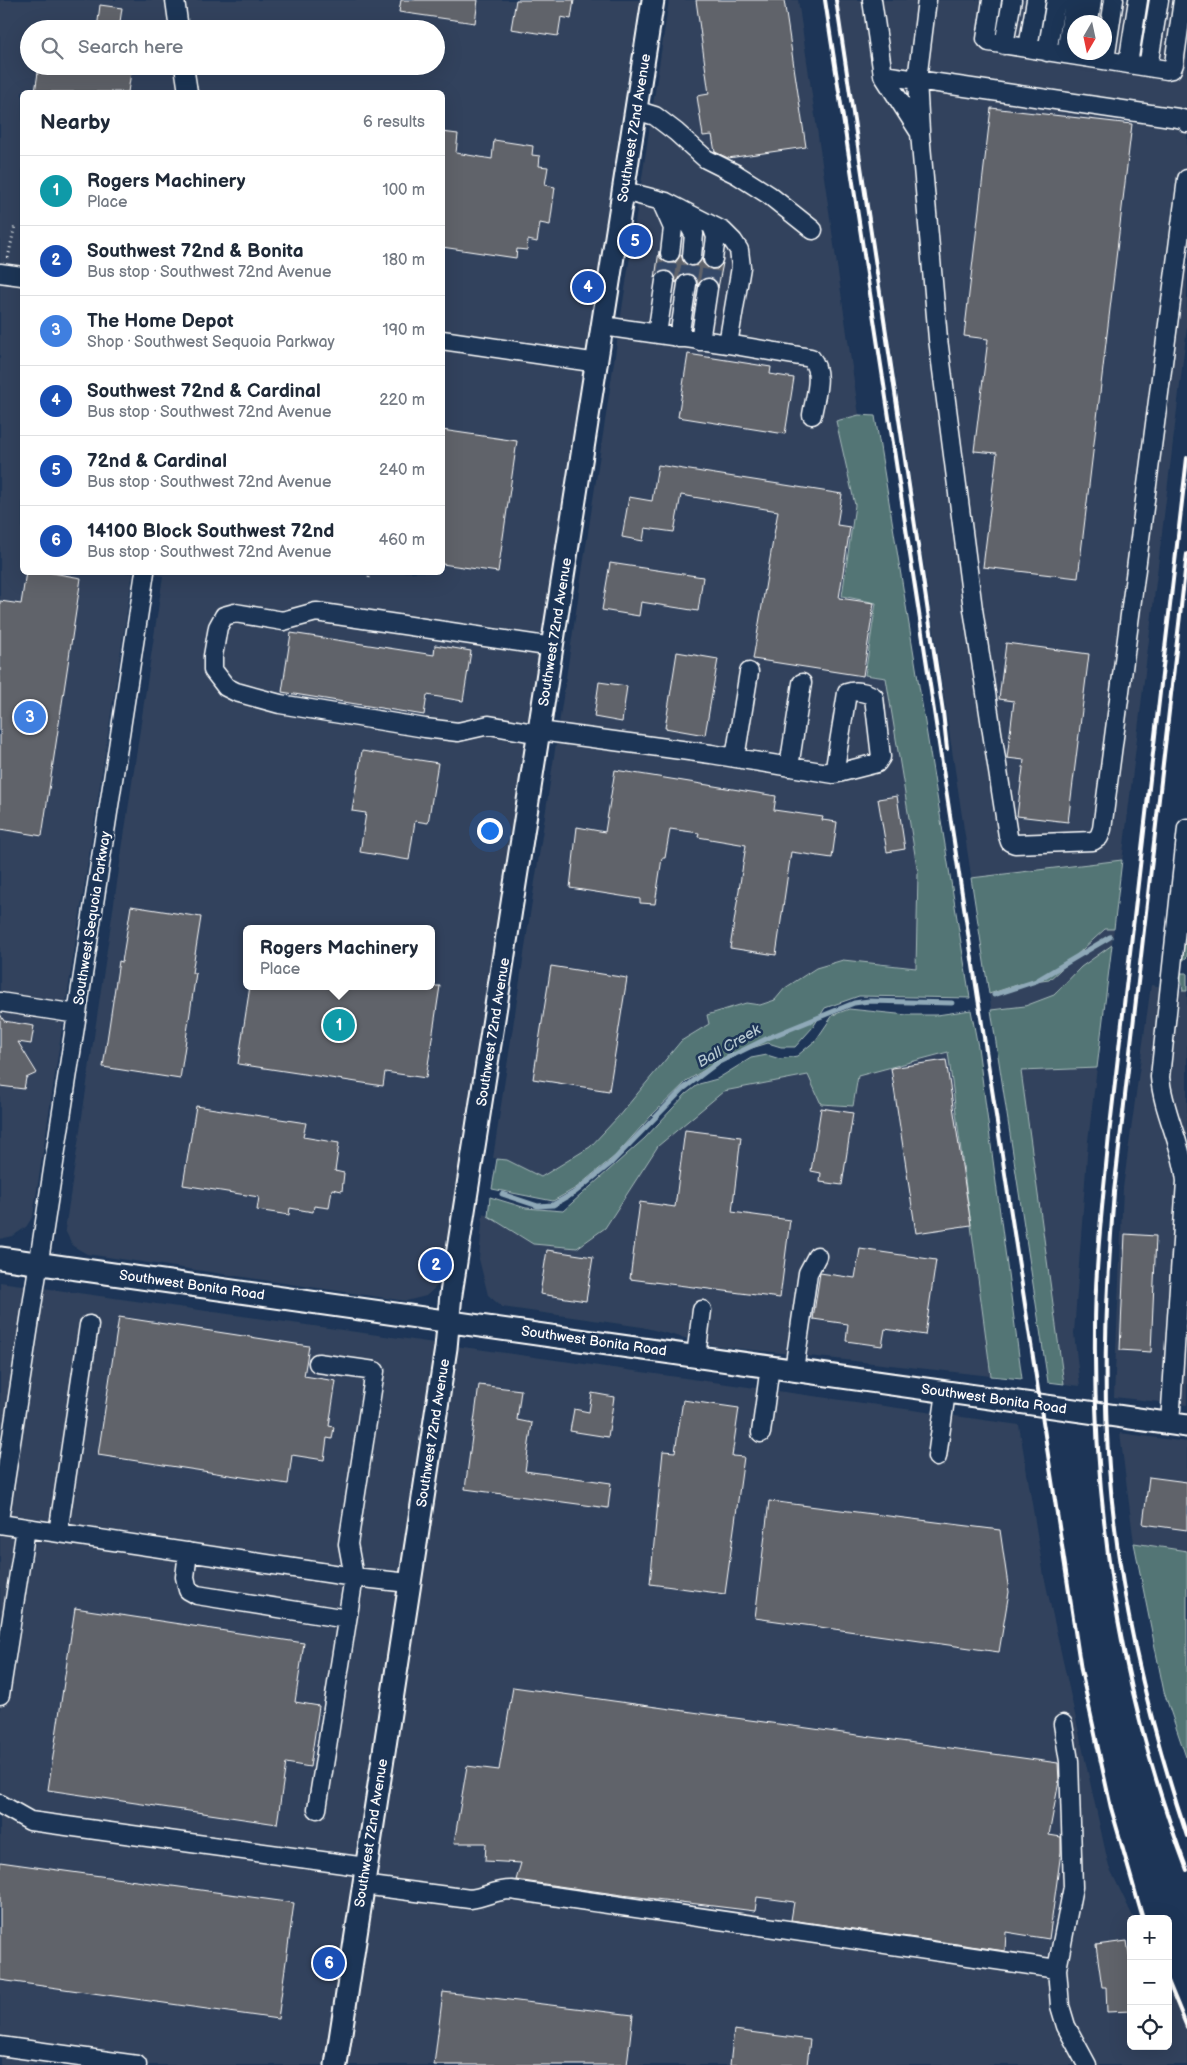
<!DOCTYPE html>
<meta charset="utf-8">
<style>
body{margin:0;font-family:"Balsamiq Sans",sans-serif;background:#f6f6f7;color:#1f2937}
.controls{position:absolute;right:15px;bottom:15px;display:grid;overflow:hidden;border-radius:8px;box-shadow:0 5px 20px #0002}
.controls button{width:45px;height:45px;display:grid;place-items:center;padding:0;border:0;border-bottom:1px solid #e0e1e3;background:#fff;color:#1f2937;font:25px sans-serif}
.compass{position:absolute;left:1067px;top:15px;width:45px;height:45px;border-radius:50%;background:#fff;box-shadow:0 5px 20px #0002;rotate:189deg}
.you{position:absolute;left:489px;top:830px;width:18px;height:18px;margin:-12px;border:4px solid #fff;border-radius:50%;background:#1a73e8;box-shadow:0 0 0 8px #1a73e833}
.badge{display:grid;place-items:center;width:32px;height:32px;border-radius:50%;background:#db2777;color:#fff;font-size:16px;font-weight:700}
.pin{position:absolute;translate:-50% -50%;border:2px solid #fff;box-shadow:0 1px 5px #0006}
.popup{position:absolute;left:243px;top:925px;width:192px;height:65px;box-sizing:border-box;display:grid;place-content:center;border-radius:8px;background:#fff;filter:drop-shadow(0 1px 4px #0005);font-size:16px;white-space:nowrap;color:#747a83}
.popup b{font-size:19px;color:#1f2937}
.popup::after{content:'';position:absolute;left:50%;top:100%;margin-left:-10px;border:10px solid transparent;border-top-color:#fff}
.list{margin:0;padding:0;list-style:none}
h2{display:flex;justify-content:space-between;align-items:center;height:65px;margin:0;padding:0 20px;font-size:21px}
h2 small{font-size:16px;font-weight:400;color:#747a83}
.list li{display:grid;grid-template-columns:32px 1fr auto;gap:15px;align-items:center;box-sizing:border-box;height:70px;padding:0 20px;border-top:1px solid #e0e1e3}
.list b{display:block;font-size:19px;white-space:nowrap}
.list p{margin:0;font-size:16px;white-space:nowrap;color:#747a83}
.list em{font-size:16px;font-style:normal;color:#747a83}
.icon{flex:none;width:28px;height:28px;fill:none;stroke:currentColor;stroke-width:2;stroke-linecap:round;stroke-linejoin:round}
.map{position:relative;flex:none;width:1187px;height:2065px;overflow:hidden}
.search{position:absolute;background:#fff;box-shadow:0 5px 20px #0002;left:20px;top:20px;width:425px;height:55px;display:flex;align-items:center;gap:12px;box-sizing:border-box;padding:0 18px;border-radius:28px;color:#747a83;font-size:19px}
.panel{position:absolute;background:#fff;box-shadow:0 5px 20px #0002;left:20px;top:90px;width:425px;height:485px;border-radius:8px}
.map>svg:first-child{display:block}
.built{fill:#31435d;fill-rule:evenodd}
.green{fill:#527575;stroke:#a8baba}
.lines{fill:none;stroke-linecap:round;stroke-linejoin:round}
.stream{stroke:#8fa9b8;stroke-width:5}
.building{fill:#60636b;stroke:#fff}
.minor-tunnel{stroke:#344968;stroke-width:18;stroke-dasharray:18 9;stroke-linecap:butt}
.minor-casing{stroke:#fff;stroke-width:21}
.major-casing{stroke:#fff;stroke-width:25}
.path{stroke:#fff;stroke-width:3;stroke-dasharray:1 4;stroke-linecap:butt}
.minor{stroke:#1d3557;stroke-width:18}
.major{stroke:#1d3557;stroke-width:21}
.rail{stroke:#fff;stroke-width:4}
.labels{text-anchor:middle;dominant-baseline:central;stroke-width:5;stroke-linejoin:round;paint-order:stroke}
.street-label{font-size:14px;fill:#fff;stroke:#1d3557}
.water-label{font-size:15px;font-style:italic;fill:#b4c6cf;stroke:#1d3557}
</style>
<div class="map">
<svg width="1187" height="2065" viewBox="0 0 1187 2065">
<rect width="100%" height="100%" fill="#1d3557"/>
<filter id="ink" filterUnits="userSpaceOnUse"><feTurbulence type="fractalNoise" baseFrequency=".02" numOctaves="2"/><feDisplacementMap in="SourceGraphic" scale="10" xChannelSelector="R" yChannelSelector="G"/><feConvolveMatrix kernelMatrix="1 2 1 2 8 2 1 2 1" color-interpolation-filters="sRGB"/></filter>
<g filter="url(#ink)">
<path class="built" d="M0 0H640L443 1271 437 1286 426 1296 406 1301 87 1254 73 1246 65 1230 163 576 146 573 442 572V92H22V572L133 573 33 1216 26 1227 13 1236 0 1239ZM29 29H436V66H29ZM246 929H432V986H246Z
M669 0H798L859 415 836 421 855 505 842 596 877 603 865 674 886 678 918 873 916 968 879 963 785 988 775 1000 760 1005 746 1003 708 1015 709 1024 680 1041 618 1117 590 1147 541 1177 507 1160 493 1158Z
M838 0H1187V327L1088 1141 1074 1333 1080 1386 1048 1382ZM1074 22H1104V52H1074Z
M1151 985 1187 991V1405L1114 1397 1123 1188Z
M948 1052 991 1376 716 1346 642 1327 502 1307 488 1295 479 1259 483 1213 533 1244 605 1228 658 1146 724 1091 808 1075 853 1106 858 1076Z
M0 1282 1019 1425 1044 1576 1109 1867 1134 1919H1131V2046H1168V1989L1187 2027V2065H0Z
M1120 1433 1187 1442V1551L1134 1543Z"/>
<path class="green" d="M859 415 875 416 970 998 859 996 825 1008 813 1027 795 1047H781L768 1043 729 1055 688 1080 651 1116 615 1156 576 1188 553 1201 492 1189 497 1159 507 1160 541 1177 590 1147 618 1117 681 1041 709 1024 707 1015 746 1003 760 1005 775 1000 785 988 816 968 843 960 916 968 918 873 886 678 865 675 876 603 842 596 855 505 836 421Z
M1122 860 1114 929H1105L1049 980 1020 984 989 994 971 878Z
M1187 929V957L1180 963Z
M1112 945 1097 1068 1021 1071 1064 1384 1048 1382 991 1010 1025 1006 1054 995 1081 967Z
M1180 973H1187V991H1183Z
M849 1009 907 1015H937L971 1010 978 1047 1022 1379 991 1376 948 1052 858 1076 853 1106 821 1104 808 1075 724 1091 658 1146 605 1228 577 1248 533 1244 488 1216 490 1197 526 1208 563 1211 645 1138 686 1094 699 1084 717 1079 751 1058 767 1055 780 1059 797 1056 816 1040 833 1015Z
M1134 1543 1187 1551V1760L1164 1692Z"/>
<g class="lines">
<path class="stream" d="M994 995 1036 981 1110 937
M502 1194 538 1206 553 1205 574 1193 610 1164 683 1089 717 1063 768 1038 854 1003 869 1001 952 1003"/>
</g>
<path class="building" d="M401 0H478L475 23 399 12Z
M516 0H574L571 19 561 17 558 36 511 29Z
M696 0H784L806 147 728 158 715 152 712 135 703 136 697 96 709 94Z
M100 5 122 8 119 29H97Z
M39 66H132L128 92H35Z
M991 108 1132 124 1078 578 983 567 997 453 974 451 988 339 964 336Z
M442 132 458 134 456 153 492 159 494 140 533 146 532 155 540 156 539 166 548 167 545 185 555 187 550 225 540 223 537 242 528 240 527 250 517 249 516 258 442 247Z
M659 251 660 258 668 263H675L681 254 683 261 691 266 697 265 702 258 703 263 711 269H717L723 263 718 288 715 280 709 277 704 278 697 286V280L689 274 679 277 676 283 672 273 667 271H661L655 278Z
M688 354 771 367 770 374 794 378 785 434 678 417Z
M442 430 517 441 498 572 442 564Z
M658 465 842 494 837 525 850 527 839 598 874 603 863 676 753 659 778 511 681 495 674 532 645 528 643 541 622 537 629 497 652 501Z
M610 563 703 577 698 611 641 602 639 616 602 610Z
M26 572H47L81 578 42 836 0 829V601L21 604Z
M291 633 434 655 435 645 471 651 463 701 427 695 424 715 282 692Z
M1006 643 1089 654 1068 822 1017 816 1024 760 1007 758 1014 701 999 699Z
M677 652 718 659 705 735 665 728Z
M599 682 627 686 622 722 594 717Z
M362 751 438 763 428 823 415 821 409 860 360 852 366 813 352 811Z
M615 770 776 796 774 810 823 817 822 820 837 822 832 858 791 852 776 955 730 948 746 845 698 837 699 833 670 829 665 858H662L655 904 640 903V899L570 888 577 827 605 832Z
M897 796 905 849 887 852 878 799Z
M131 906 201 917 192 973H196L180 1079 103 1067 119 961 122 962Z
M551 966 627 978 609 1091 533 1079Z
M250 986H440L426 1078 385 1072 383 1086 238 1064Z
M0 1014 4 1021 34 1026 31 1044 18 1042 37 1073 26 1078 24 1089 0 1086Z
M946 1060 971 1225 916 1233 891 1068Z
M196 1106 306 1123 303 1137 339 1143 335 1171 344 1173 342 1191 332 1189 329 1208 314 1206 313 1212 290 1208 289 1215 257 1210 259 1197 183 1185Z
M821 1108 853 1113 842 1185 820 1182 821 1173 811 1171Z
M685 1130 741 1137 732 1212 790 1220 780 1298 630 1279 640 1202 675 1207Z
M1125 1234 1156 1236 1151 1352 1120 1350Z
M860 1249 936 1260 925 1335 885 1329 882 1346 846 1341 848 1324 813 1319 820 1273 855 1278Z
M547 1250 593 1257 586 1301 540 1294Z
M119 1317 309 1346 304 1376 336 1381 329 1426 334 1427 332 1439 327 1438 324 1460 292 1455 288 1484 98 1455Z
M479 1385 521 1390 517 1420 532 1423 525 1471 611 1483 608 1508 465 1489Z
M592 1393 614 1397 608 1437 570 1431 574 1409 589 1412Z
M683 1400 739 1408 732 1456 744 1457 725 1594 650 1584 663 1451 675 1452Z
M1149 1477 1187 1482V1530L1143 1524Z
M769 1501 1000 1530 1009 1592 999 1652 755 1618Z
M75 1608 304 1643 295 1702 319 1706 310 1767 286 1763 277 1824 48 1790Z
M513 1687 1058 1763 1059 1781 1049 1835 1061 1837V1852L1049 1939 1006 1932 1005 1951 791 1920 794 1902 757 1897 755 1911 622 1895 516 1880 521 1863 485 1861 486 1843H454L467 1766 499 1770Z
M0 1862 294 1903 278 2019 0 1980Z
M1127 1941 1131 1968V2011L1107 2012 1106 1987H1102L1096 1945Z
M443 1992 633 2015 627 2065H434Z
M734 2030 810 2040 807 2065H730Z"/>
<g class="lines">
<path class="minor-tunnel" d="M665 281 670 253
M687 284 692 256
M708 288 713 259"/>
<g class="minor-casing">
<path id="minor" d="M175 0 179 29
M872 0 883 75 920 133 938 339 973 609 1008 836 1010 842 1015 844 1093 841 1099 837 1102 829 1187 179
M992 0 986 39 989 42 1167 70 1172 69 1174 64 1183 0
M1089 22 1092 0
M1004 45 1012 0
M1028 48 1036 0
M1047 52 1056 0
M1066 54 1074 0
M1105 60 1114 0
M1128 64 1138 0
M184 66 188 92
M1148 67 1159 0
M883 75 1178 118 1186 120 1187 123
M636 110 655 116 676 132 706 159 736 174 769 195 813 230
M920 131 917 80 927 0
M661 201 673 228 670 253
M680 209 694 234 692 256
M712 226 716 237 713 259
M0 273 22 276
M603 326 728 344 741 267 739 250 733 241 723 231 666 202 624 191
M657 334 665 281
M679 338 687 284
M442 340 598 363
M700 341 708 288
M728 344 811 358C824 374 815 396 812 415
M540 731 711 754 834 774 877 763 881 757 874 697C867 692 856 690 847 693L834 774
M540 734 489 725 458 732 425 728 280 704 236 692 226 687 213 670V656L218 627 224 616 235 613 283 621 316 612 553 647
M735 758 749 672
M789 767 802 683
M0 1002 77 1014
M696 1356 702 1310
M794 1370 808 1273 817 1256
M1170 1423 1186 1181C1182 1144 1163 1112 1160 1077L1187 828
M761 1433 770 1366
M937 1457 946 1392
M0 1514 145 572
M0 1524 26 1528 0 1695
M26 1528 354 1577 409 1583
M58 1533 89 1325
M188 1552 185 1577 188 1590 197 1595 347 1619
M0 1804 30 1821 366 1867
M317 1809 354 1577 348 1544 375 1371 318 1363
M363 1885 470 1899C486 1897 495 1890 511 1890L1057 1969 1060 2006 1066 2026 1087 2065
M1057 1969 1073 1887 1069 1761 1063 1724
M0 2046 137 2065"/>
</g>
<g class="major-casing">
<path id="major" d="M0 1258 1187 1426
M336 2065 446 1348 451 1294 653 0"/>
</g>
<path class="path" d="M8 258 15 225
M369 578 370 572"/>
<use href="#minor" class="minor"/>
<use href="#major" class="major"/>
<path class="rail" d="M825 0 1081 1670 1111 1808 1143 1919
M836 0 943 712 947 749
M1187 458 1109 1135C1103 1200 1095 1265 1095 1330 1093 1515 1121 1697 1187 1870
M1187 554 1114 1192C1107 1284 1102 1376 1109 1467 1118 1593 1147 1716 1187 1836
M1168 1981 1187 2027"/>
</g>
</g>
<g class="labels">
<g class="street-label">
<text transform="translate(634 128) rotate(-81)">Southwest 72nd Avenue</text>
<text transform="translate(555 632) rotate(-81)">Southwest 72nd Avenue</text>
<text transform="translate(92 918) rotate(-81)">Southwest Sequoia Parkway</text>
<text transform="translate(493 1032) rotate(-81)">Southwest 72nd Avenue</text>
<text transform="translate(192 1285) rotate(8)">Southwest Bonita Road</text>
<text transform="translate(594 1341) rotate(8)">Southwest Bonita Road</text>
<text transform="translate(994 1399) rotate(8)">Southwest Bonita Road</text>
<text transform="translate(433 1433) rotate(-81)">Southwest 72nd Avenue</text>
<text transform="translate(371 1833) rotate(-81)">Southwest 72nd Avenue</text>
</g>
<g class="water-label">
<text transform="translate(729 1046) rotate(-30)">Ball Creek</text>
</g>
</g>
</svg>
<div class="controls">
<button>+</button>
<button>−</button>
<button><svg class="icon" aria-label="locate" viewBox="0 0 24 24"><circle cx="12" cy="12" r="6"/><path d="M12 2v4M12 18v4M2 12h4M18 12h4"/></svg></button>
</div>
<svg class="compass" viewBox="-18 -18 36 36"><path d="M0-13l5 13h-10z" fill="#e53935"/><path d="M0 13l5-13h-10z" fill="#747a83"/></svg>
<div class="you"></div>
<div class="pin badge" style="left:339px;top:1025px;background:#0f9aa8">1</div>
<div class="popup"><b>Rogers Machinery</b>Place</div>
<div class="pin badge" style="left:436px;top:1265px;background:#1a4fb4">2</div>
<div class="pin badge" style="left:30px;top:717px;background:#3f7fe0">3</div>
<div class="pin badge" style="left:588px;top:287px;background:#1a4fb4">4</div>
<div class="pin badge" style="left:635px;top:241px;background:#1a4fb4">5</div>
<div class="pin badge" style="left:329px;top:1963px;background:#1a4fb4">6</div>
<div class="search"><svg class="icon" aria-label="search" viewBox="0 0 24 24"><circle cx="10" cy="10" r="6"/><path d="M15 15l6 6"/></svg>Search here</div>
<section class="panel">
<h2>Nearby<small>6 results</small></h2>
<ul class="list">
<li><span class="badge" style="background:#0f9aa8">1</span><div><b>Rogers Machinery</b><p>Place</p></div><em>100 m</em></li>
<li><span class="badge" style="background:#1a4fb4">2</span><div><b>Southwest 72nd &amp; Bonita</b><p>Bus stop · Southwest 72nd Avenue</p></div><em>180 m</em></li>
<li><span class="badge" style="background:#3f7fe0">3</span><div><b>The Home Depot</b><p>Shop · Southwest Sequoia Parkway</p></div><em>190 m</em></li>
<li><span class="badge" style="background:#1a4fb4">4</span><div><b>Southwest 72nd &amp; Cardinal</b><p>Bus stop · Southwest 72nd Avenue</p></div><em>220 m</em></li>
<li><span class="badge" style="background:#1a4fb4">5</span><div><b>72nd &amp; Cardinal</b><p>Bus stop · Southwest 72nd Avenue</p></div><em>240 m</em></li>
<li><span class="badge" style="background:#1a4fb4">6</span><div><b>14100 Block Southwest 72nd</b><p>Bus stop · Southwest 72nd Avenue</p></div><em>460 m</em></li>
</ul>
</section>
</div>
